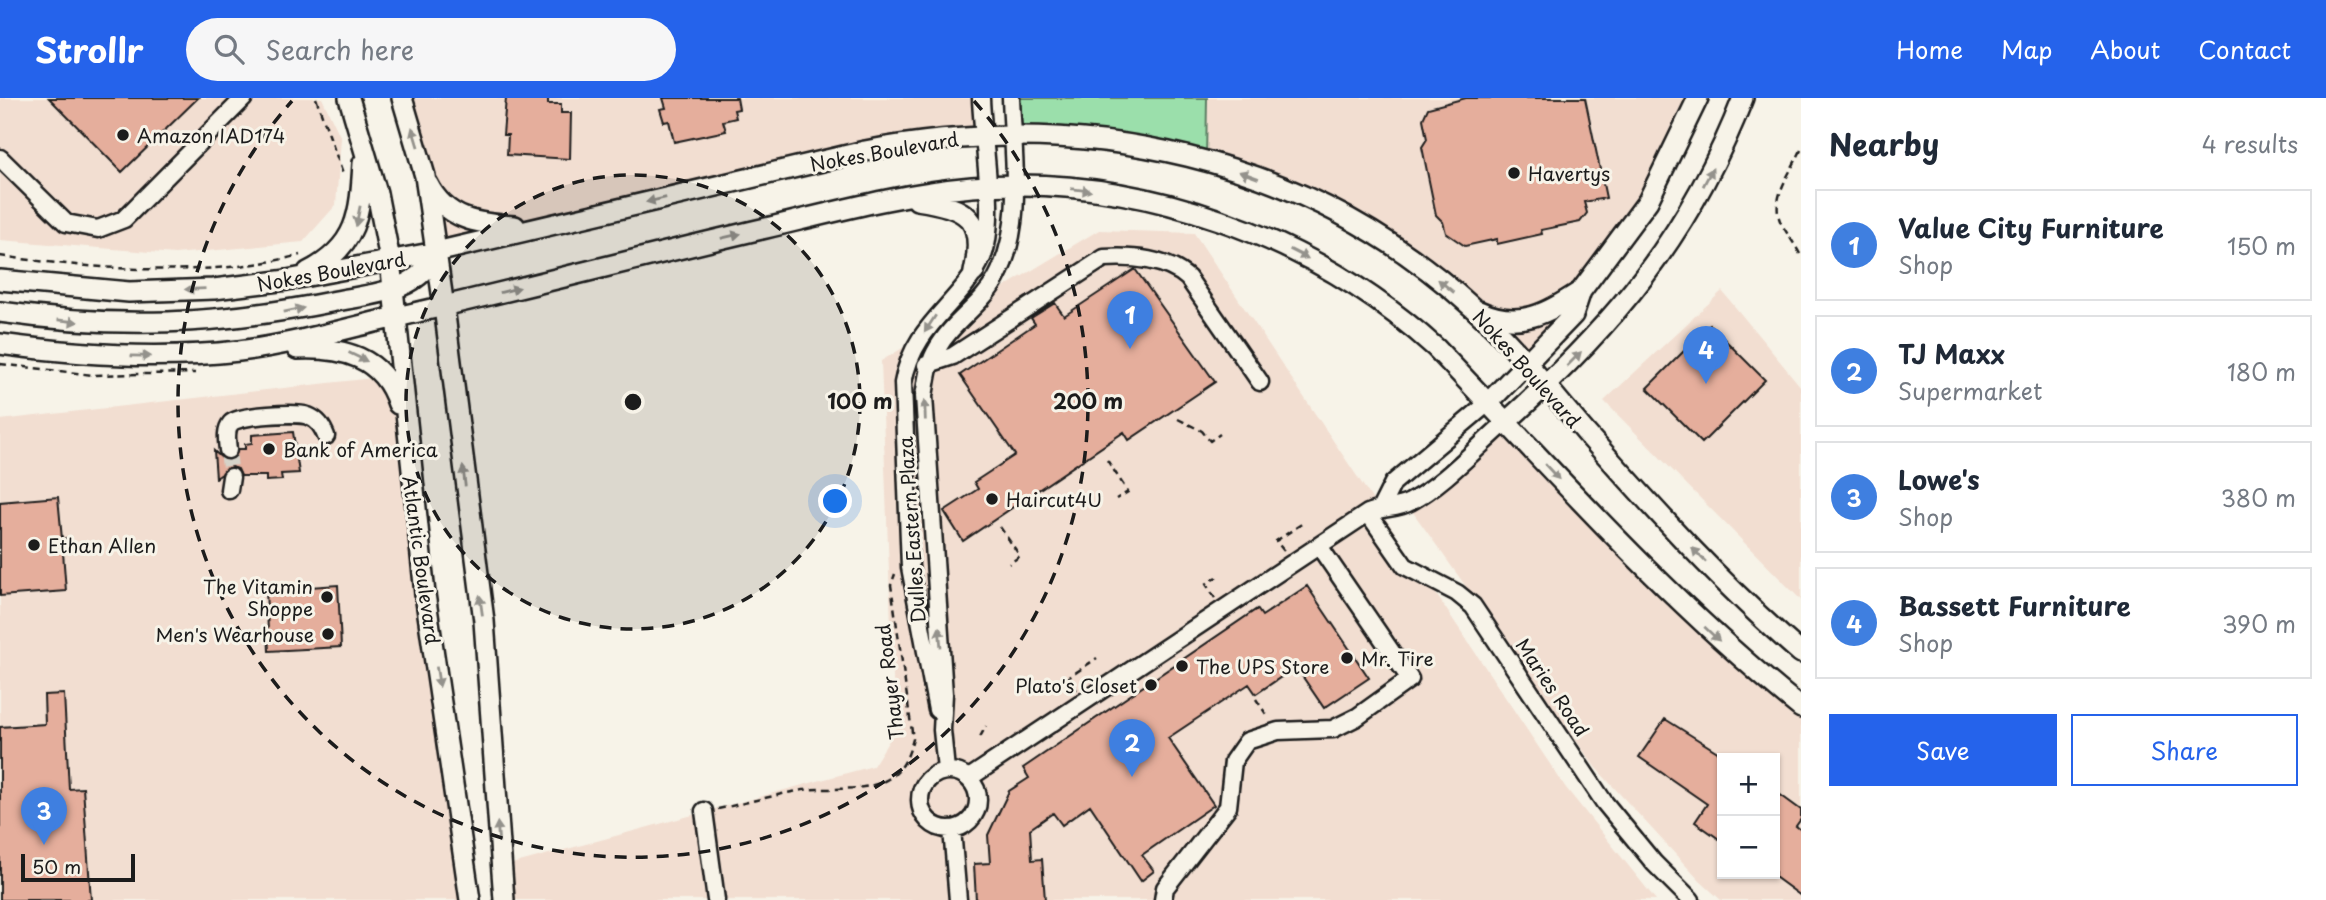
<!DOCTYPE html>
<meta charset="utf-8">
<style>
body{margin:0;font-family:"Playpen Sans",sans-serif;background:#f6f6f7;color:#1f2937}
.controls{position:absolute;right:21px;bottom:21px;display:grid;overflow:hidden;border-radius:0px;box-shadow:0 2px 5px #0004}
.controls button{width:63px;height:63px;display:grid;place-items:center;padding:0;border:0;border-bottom:2px solid #e0e1e3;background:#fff;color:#1f2937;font:35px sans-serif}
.scale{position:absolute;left:21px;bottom:18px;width:114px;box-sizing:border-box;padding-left:7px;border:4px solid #1c1c1c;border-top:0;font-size:19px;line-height:24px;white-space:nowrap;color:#1c1c1c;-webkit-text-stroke:5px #f7f3e8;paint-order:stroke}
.you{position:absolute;left:836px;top:404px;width:24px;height:24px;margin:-18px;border:5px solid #fff;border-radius:50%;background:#1a73e8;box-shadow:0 0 0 10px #1a73e833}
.badge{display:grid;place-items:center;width:46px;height:46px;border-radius:50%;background:#2563eb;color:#fff;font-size:23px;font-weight:700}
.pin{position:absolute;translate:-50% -58px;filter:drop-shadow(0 2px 4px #0008)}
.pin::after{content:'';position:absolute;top:37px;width:24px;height:21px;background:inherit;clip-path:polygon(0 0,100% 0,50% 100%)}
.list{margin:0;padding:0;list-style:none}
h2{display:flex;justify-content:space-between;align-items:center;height:91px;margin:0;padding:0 28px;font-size:30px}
h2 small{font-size:23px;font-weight:400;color:#747a83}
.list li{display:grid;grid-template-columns:46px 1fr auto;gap:21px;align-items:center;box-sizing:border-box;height:112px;margin:0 14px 14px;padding:0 14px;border:2px solid #e0e1e3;border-radius:0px}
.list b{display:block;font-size:26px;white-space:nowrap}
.list p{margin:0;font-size:23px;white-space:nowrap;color:#747a83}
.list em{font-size:23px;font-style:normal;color:#747a83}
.actions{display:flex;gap:14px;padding:21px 28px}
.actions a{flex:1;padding:16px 0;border:2px solid #2563eb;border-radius:0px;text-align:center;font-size:24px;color:#2563eb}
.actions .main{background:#2563eb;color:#fff}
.icon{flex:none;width:38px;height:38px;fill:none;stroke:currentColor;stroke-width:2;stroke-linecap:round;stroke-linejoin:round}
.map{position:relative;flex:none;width:1801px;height:802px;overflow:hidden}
header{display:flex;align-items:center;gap:42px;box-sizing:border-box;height:98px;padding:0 35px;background:#2563eb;color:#fff}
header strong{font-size:33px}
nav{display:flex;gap:38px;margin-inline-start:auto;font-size:24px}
.search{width:490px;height:63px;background:#f6f6f7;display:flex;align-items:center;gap:18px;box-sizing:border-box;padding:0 24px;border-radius:38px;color:#747a83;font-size:26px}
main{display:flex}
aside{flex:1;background:#fff}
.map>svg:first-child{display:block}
.built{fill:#f2ded1;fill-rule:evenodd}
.green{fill:#9bdfab;stroke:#5c7e64;stroke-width:2}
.building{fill:#e5ae9c;stroke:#1c1c1c;stroke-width:2}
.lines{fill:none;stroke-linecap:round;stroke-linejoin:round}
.minor-tunnel{stroke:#d6d3c9;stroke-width:16;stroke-dasharray:16 8;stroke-linecap:butt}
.minor-casing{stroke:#1c1c1c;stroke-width:21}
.major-casing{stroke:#1c1c1c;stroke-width:24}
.path{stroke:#1c1c1c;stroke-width:2.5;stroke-dasharray:7 5;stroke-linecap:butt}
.minor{stroke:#f7f3e8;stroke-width:16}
.major{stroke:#f7f3e8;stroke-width:19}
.oneway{fill:#94928c}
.ring{fill:none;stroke:#1c1c1c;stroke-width:3.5;stroke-dasharray:12 9}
.poi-dot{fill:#1c1c1c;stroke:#f7f3e8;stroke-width:2.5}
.labels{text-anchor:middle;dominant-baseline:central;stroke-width:6;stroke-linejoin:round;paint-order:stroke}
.poi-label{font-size:19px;fill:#1c1c1c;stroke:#f7f3e8;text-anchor:start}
.street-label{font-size:19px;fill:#1c1c1c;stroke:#f7f3e8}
.centre{fill:#1c1c1c;stroke:#f7f3e8;stroke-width:3.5}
.ring-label{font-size:21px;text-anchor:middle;font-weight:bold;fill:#1c1c1c;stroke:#f7f3e8;stroke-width:6;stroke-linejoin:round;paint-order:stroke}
</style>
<header>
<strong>Strollr</strong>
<div class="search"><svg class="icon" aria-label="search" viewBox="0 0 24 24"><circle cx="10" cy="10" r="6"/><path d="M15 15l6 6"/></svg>Search here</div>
<nav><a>Home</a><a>Map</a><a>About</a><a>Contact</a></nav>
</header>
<main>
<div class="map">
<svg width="1801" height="802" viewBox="0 0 1801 802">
<rect width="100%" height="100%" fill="#f7f3e8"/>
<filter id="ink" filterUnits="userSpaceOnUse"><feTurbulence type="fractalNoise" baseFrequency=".0143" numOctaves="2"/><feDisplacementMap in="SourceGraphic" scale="14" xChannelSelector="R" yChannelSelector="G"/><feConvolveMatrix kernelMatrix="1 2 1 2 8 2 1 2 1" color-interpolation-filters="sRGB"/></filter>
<g filter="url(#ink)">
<path class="built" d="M0 0H322L341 40 336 107 303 144 175 156 0 142Z
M402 0H981L982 37 436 154Z
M1207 0H1698L1669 65 1528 266 1387 145 1206 63Z
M1099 132 1194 135 1566 690 1656 802H504L501 769 873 668 895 633 881 263Z
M1722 193 1801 289V502L1604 303Z
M400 277 470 802H0V322Z
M1506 324 1801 610V802H1721L1700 783 1595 669 1407 406ZM1722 660H1775V776H1722Z"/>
<path class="green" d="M1011 0H1207L1206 63 1012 36Z"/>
<path class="building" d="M49 0H198L122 74Z
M506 0H548V6H561V15H571L570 61 507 57 508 37H503Z
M663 0H737L739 11 734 12 736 20 723 23 726 33 674 44 669 23 664 24 660 11 666 10Z
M1466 0H1585L1606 100 1584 104 1587 115 1580 124 1541 132 1542 136 1497 146V141L1465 148 1446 135 1443 124 1436 117 1422 49 1427 41 1423 21 1428 10Z
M1135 171 1215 284 1129 342 1124 334 963 443 944 413 978 391 974 384 1015 357 960 277 1035 226 1031 220 1055 205 1064 218Z
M1710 227 1765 282 1702 345 1647 290Z
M293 334 299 375 281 376 282 382 266 383V378H241L238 371 232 369 216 380 214 353 223 361 230 362 238 351H245V346L252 345V337Z
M58 399 62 441 67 440 68 454H63L66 493 0 498V404Z
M338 487 341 549 269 553 266 492Z
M1307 488 1369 580 1324 610 1296 569 1256 596 1249 586 1168 640 1214 707 1142 757 1154 773 1141 783 1090 707 1062 727 1053 715 1030 731 1032 762 1042 761 1045 802H976L974 766 990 765 988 737 1009 693 1029 680 1023 670 1257 511 1262 518Z
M64 596 69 691 83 690 91 802H0V629L45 626 44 597Z
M1665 621 1727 660H1722V743L1695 724 1707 706 1639 659Z
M1775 693 1801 712V721L1796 728 1801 732V798L1775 779Z"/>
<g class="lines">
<path class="minor-tunnel" d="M228 352 231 379"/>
<g class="minor-casing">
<path id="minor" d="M0 60 66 125 98 131 124 121 244 0
M926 267 953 258 1104 160C1132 158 1167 161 1188 180L1260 284
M228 352C227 343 225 332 231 325 238 317 297 314 308 318 318 322 322 328 326 338
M229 392 231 379
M1381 409 1393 385 1488 305
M1368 415 1405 468 1457 495 1473 508 1604 704 1654 765 1691 802
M937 612 910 469 903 285C913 226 961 206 982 160 998 124 982 41 981 0
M946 672 942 632 944 596 924 298C927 282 928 265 937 251 952 224 981 208 996 181 1025 128 1013 58 1011 0
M920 702a29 29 0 1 1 58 0a29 29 0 1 1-58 0Z
M969 680 1368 415C1381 409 1398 411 1410 404 1445 385 1476 350 1506 324
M704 713 716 802
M952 731 958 802
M1163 802 1165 790 1228 709 1233 663 1247 643 1278 633 1333 631 1357 619 1410 581 1319 448"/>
</g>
<g class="major-casing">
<path id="major" d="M349 0 377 95 390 162 425 496 470 802
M402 0 425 78 444 209 484 523 504 802
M428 86C446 122 478 126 515 128
M917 102C967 110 986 119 974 174
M308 174C358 148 360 116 363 65
M0 182 129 194 214 191 287 182 436 154 865 53C1083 11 1306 57 1473 210 1515 248 1550 293 1587 336 1655 412 1724 489 1801 555
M1479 213C1520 232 1547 215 1581 193
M0 214C120 231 217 227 336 203 373 196 420 194 436 154
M0 246C80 257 159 262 239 253 287 247 333 234 379 223 509 194 637 160 766 130 834 114 903 95 972 89 1138 75 1313 138 1436 250 1554 374 1667 502 1801 610
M297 251C342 249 383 258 398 306
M1488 305 1573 217 1581 193 1648 103 1698 0
M1506 324C1614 227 1690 137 1743 0"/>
</g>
<path class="path" d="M316 0 344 79
M1801 52C1792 73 1769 100 1781 125 1787 136 1795 146 1801 158
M0 158C94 171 208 181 300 157
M0 266 93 277 195 275
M1178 321 1202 333 1210 343 1220 336
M1107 362 1128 394 1116 401
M1000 429 1020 458 1009 466
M1284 453 1276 443 1303 425
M1215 500 1206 486 1217 479
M1077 592 1068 580 1097 560
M1256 601 1268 619
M980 639 986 628
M718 711C746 705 774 697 803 692 829 689 865 695 888 681 903 673 909 656 913 641L891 487 895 476"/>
<use href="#minor" class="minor"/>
<use href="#major" class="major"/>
</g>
<defs><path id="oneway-solid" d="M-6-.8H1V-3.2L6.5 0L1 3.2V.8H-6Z" transform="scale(1.75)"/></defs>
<g class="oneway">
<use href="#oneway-solid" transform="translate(415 39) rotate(-107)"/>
<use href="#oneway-solid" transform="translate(1249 77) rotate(-160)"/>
<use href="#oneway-solid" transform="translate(1708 79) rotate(-62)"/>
<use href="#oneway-solid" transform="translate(1081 92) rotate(7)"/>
<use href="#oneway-solid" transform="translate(656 102) rotate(167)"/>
<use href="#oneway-solid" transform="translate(358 118) rotate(102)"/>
<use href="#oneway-solid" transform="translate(731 138) rotate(-13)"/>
<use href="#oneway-solid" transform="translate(1299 156) rotate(27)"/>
<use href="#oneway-solid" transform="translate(1446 188) rotate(-141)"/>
<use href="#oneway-solid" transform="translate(195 191) rotate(178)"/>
<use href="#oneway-solid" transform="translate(510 192) rotate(-14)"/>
<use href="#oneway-solid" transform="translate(294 212) rotate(-11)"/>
<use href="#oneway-solid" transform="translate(68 223) rotate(6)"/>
<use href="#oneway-solid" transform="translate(930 226) rotate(123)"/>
<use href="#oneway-solid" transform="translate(141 258) rotate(1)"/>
<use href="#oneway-solid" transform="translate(358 259) rotate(26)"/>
<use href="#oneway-solid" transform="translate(1574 261) rotate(-45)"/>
<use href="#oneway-solid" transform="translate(925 312) rotate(-92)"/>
<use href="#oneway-solid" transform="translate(1552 374) rotate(47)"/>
<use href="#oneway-solid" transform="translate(464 378) rotate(-97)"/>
<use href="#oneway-solid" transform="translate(1699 457) rotate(-134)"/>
<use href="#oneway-solid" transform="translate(481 507) rotate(-98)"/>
<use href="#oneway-solid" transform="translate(1712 536) rotate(43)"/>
<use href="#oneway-solid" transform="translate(940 539) rotate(-95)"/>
<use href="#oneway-solid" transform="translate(438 579) rotate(81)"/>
<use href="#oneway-solid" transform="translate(498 734) rotate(-94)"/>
</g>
</g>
<circle cx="633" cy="304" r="227" fill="#1c1c1c" fill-opacity=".12"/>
<g class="ring">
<circle cx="633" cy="304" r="227"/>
<path d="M974 3A455 455 0 1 1 292 3"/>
</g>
<g class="poi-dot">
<circle cx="123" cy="37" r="7"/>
<circle cx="1514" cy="75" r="7"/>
<circle cx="269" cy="351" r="7"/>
<circle cx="992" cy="401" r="7"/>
<circle cx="34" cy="447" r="7"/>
<circle cx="327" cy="499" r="7"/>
<circle cx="328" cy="536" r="7"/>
<circle cx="1347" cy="560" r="7"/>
<circle cx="1182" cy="568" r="7"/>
<circle cx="1151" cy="587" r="7"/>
</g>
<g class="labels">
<g class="poi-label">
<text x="137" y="37">Amazon IAD174</text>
<text x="1528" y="75">Havertys</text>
<text x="283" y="351">Bank of America</text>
<text x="1006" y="401">Haircut4U</text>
<text x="48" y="447">Ethan Allen</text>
<text x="313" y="488" text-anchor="end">The Vitamin<tspan x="313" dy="22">Shoppe</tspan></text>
<text x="314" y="536" text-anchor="end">Men's Wearhouse</text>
<text x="1361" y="560">Mr. Tire</text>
<text x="1196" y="568">The UPS Store</text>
<text x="1137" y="587" text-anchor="end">Plato's Closet</text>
</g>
<g class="street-label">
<text transform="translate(884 53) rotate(-10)">Nokes Boulevard</text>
<text transform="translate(331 173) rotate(-10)">Nokes Boulevard</text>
<text transform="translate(1527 270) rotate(48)">Nokes Boulevard</text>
<text transform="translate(911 432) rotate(-94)">Dulles Eastern Plaza</text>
<text transform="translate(422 462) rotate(82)">Atlantic Boulevard</text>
<text transform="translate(889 584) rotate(-97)">Thayer Road</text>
<text transform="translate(1553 589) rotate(56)">Maries Road</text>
</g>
</g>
<circle cx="633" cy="304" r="10" class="centre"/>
<g class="ring-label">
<text x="860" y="311">100 m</text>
<text x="1088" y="311">200 m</text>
</g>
</svg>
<div class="controls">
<button>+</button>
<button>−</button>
</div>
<div class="scale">50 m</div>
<div class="you"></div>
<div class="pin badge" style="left:1130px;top:251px;background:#3f7fe0">1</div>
<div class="pin badge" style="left:1132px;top:679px;background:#3f7fe0">2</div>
<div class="pin badge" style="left:44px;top:747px;background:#3f7fe0">3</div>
<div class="pin badge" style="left:1706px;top:286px;background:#3f7fe0">4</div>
</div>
<aside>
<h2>Nearby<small>4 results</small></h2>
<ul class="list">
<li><span class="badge" style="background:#3f7fe0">1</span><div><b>Value City Furniture</b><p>Shop</p></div><em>150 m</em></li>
<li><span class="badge" style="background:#3f7fe0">2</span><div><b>TJ Maxx</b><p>Supermarket</p></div><em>180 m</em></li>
<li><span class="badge" style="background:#3f7fe0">3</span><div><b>Lowe's</b><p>Shop</p></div><em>380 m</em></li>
<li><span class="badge" style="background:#3f7fe0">4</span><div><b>Bassett Furniture</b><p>Shop</p></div><em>390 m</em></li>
</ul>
<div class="actions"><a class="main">Save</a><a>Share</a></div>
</aside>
</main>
